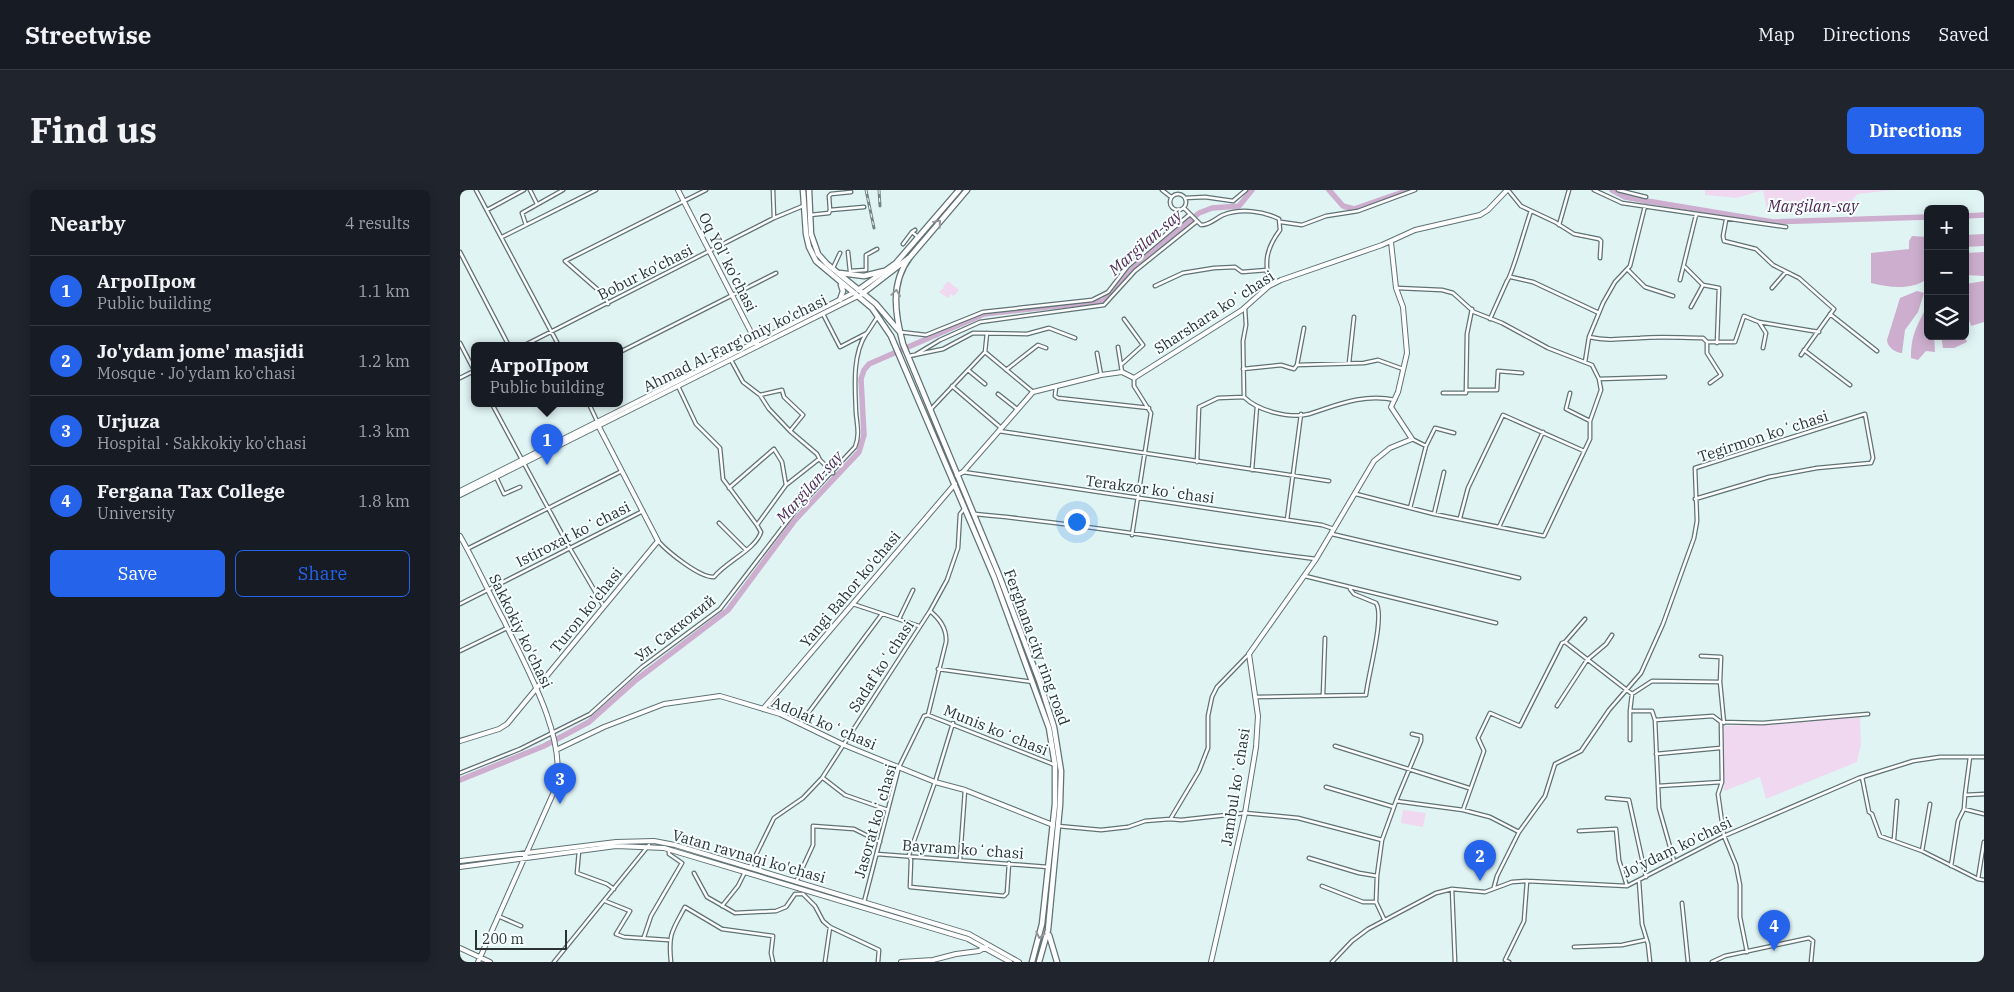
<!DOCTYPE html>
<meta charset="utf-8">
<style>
body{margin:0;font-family:"IBM Plex Serif",serif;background:#20242c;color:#f1f3f6}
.controls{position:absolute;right:15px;top:15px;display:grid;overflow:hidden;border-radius:8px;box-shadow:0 2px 12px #0003}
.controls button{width:45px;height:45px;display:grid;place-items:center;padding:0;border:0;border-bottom:1px solid #363941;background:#171b24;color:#f1f3f6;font:25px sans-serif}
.scale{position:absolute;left:15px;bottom:12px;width:92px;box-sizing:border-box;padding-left:5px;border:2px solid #2a3232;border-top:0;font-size:14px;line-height:18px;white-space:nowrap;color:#2a3232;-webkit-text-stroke:4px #f6ffff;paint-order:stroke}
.you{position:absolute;left:616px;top:331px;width:18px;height:18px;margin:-12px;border:4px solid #fff;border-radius:50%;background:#1a73e8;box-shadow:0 0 0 8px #1a73e833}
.badge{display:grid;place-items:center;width:32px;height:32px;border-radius:50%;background:#2563eb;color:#fff;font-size:16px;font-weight:700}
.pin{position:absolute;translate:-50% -41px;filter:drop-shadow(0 1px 2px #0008)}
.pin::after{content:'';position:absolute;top:26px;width:18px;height:15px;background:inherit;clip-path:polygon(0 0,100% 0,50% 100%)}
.popup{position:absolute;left:11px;top:152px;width:152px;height:65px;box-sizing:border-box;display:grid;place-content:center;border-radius:8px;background:#171b24;filter:drop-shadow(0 1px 4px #0005);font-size:16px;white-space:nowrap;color:#9ea1a6}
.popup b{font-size:19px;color:#f1f3f6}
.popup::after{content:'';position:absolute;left:50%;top:100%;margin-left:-10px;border:10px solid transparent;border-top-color:#171b24}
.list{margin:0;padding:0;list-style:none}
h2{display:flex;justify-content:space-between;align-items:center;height:65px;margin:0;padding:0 20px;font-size:21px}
h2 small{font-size:16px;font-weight:400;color:#9ea1a6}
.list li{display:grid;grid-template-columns:32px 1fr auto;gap:15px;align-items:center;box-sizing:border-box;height:70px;padding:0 20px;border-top:1px solid #363941}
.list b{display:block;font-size:19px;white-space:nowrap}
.list p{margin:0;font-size:16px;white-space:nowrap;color:#9ea1a6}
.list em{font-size:16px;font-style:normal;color:#9ea1a6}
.actions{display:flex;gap:10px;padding:15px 20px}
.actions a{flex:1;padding:11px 0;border:1px solid #2563eb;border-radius:8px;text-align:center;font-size:18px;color:#2563eb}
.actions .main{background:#2563eb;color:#fff}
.icon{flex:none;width:28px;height:28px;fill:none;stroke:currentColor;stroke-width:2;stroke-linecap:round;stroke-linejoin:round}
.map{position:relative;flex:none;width:1524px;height:772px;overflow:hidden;border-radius:8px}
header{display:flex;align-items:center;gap:30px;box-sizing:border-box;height:70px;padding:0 25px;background:#171b24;border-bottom:1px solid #363941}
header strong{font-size:24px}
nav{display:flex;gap:28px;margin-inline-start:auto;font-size:18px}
.intro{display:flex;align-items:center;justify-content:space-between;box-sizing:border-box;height:120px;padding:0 30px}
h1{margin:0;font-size:35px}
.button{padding:12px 22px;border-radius:8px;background:#2563eb;color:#fff;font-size:18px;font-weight:700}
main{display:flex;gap:30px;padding:0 30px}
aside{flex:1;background:#171b24;border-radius:8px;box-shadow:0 2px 12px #0003}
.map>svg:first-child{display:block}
.green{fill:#f0d8f1}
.water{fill:#cdaece}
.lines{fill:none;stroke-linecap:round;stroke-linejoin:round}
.river{stroke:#cdaece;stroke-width:5.5}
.street-casing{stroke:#607273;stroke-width:5}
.secondary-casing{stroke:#607273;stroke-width:6}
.primary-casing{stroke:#607273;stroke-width:6}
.highway-casing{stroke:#607273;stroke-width:7}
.street{stroke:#fff;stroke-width:2.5}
.secondary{stroke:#fff;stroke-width:4}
.primary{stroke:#fff;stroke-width:4}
.highway{stroke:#fff;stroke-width:4.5}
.rail-casing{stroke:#758282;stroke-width:3}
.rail{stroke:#f6ffff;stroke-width:1;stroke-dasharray:4;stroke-linecap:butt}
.oneway{stroke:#949898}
.labels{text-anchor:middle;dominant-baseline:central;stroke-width:4;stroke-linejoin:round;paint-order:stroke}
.street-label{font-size:15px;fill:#2a3232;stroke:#f6ffff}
.water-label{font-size:16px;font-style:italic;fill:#522a55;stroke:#f6ffff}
</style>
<header>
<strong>Streetwise</strong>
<nav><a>Map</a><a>Directions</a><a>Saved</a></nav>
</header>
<div class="intro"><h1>Find us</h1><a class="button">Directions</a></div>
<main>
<aside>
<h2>Nearby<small>4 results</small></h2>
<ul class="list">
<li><span class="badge">1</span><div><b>АгроПром</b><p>Public building</p></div><em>1.1 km</em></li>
<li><span class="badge">2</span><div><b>Jo'ydam jome' masjidi</b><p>Mosque · Jo'ydam ko'chasi</p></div><em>1.2 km</em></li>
<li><span class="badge">3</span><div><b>Urjuza</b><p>Hospital · Sakkokiy ko'chasi</p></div><em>1.3 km</em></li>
<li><span class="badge">4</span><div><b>Fergana Tax College</b><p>University</p></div><em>1.8 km</em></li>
</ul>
<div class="actions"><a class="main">Save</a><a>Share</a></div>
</aside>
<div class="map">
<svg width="1524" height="772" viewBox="0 0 1524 772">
<rect width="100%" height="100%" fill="#e0f4f4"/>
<path class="green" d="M1245 0H1433L1398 4 1386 16 1351 20H1307L1303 0 1277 8 1245 5Z
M488 91 499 100 494 106 491 104 488 108 479 102 483 98 487 101 483 97Z
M1400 526 1401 554 1397 572 1306 609 1300 587 1264 601 1263 536 1340 532Z
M943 620 966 623 963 637 941 633Z"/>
<path class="water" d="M1524 44V56L1505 57V45Z
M1452 46 1468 47 1467 89C1451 101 1428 97 1411 93V63L1449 59V51Z
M1524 62V86L1505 85V63Z
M1524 91V132L1511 136 1505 118V94Z
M1457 101 1464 103 1458 122 1445 140 1442 163C1436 163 1427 157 1427 150L1440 108Z
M1468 113V146H1474L1475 162 1466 161 1458 170 1451 168C1451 142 1458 136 1468 113Z
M1481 146H1505L1507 152 1494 158H1483Z"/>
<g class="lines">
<path class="river" d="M869 0 883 16 894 19 949 0
M1152 0 1165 7 1181 10 1313 32 1468 27
M1505 26 1524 25
M0 590 84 556 129 532 176 490 268 420 335 330 399 262 404 245 401 189 404 180 409 174 524 124 643 111 652 104 670 81 739 23 752 18 779 16 792 0"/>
<g class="street-casing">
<path id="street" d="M16 0 99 156
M70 0 77 14
M313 0 314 28
M702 0 711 7
M1048 0 1061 16 1095 32 1114 44 1139 49 1141 51 1140 68
M1134 0 1162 13 1326 37
M1158 0 1186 7
M710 12a8 8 0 1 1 16 0a8 8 0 1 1-16 0Z
M725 8 745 7 773 11 786 0
M724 18 741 35C750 35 756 28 763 25 781 18 803 21 819 29L820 40C805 60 805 72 809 96
M27 20 64 0
M370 20 369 6 371 4 391 2
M350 25 369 23 370 20 404 17
M1266 30 1263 46 1264 51 1296 59 1313 75 1339 88 1374 119 1341 165
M821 32 842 35 866 26 898 21 955 0
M66 35 62 23 103 0
M1099 35 1109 0
M455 40 452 42 458 47
M42 47 136 0
M443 54 452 42
M0 62 49 156
M388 62 390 81 406 80
M1225 77 1243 95 1259 98 1257 153
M373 78 380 63
M406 80V65L417 59
M1168 80 1185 97 1213 106
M1051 87 1073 92 1139 123
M1220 90 1236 25
M695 96 723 83 754 78 775 77 782 82 807 80
M1312 98 1326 82
M148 114 145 106 105 71 246 0
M1231 117 1243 95
M785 118 786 135 783 151 784 207C798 221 830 229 849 224 877 215 904 203 935 210
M363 124 380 157 407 143 418 126
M1370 124 1417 161
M1030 129 1047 91C1052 86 1066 34 1071 21
M1299 132 1306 143 1303 158
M440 142 466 145 523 122 632 110 648 102 668 76 729 25
M1129 147C1147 151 1161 149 1180 148 1201 146 1222 148 1243 148L1247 152H1275L1284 126 1299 132 1359 142
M1247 152V163L1261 185 1250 193
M0 153 14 180
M63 156 314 28 343 16
M658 157 662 182
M1344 160 1390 195
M160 162 316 83
M525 162 527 143
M637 163 641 185
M455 165 480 150 520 132 644 115 675 81 736 32
M449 166 483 159 513 143 567 144 589 138 615 148
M271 170 283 192 300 205 309 219 330 241 357 264 360 270 373 283
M1125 172 1129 147 1143 113 1155 92 1170 76 1185 16
M889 173 894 127
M662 174 683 155 664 129
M837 175 844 138
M783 179 821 175 834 179 837 175 904 173 918 170 943 179
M508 180 525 194
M546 180 578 155 586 158
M0 188 14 181
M1139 189 1205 187
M218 196 236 234 260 258 263 289 297 335
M492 196 540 237
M596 197 595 206 598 208 689 218
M1007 200H1037L1038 181 1062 183
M983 203H1006L1007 144 1012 119
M1110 203 1106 219 1130 231
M538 204 557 219
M300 205 322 200 324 207 343 225 330 241
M32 214 109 357 143 415
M129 214 137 231
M471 219 525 162 573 202
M539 241 869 291
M966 256 975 238 994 243
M737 272 739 217 758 208 784 207
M792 280 797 216
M503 282 862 335 874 339
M36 287 44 304 60 297
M269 298 314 259 322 272 326 295
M896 304 974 324 1084 346 1130 249V231L1141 200 1139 189 1132 175 1088 158 1042 133 1014 122 993 103 982 100 937 98
M950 318 966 256 952 249
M515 324C629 334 742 355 856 369
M974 324 984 282
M1000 328 1008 298 1043 225 1124 261
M827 330 841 224
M259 333 286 360
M1039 337 1083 242
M872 344 1059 388
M672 345 691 223 674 196V188
M198 351C208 362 240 388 254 387 266 372 296 359 301 342L297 335 326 295 359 269
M7 359 162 281
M845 386 1036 433
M0 414 183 321
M393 414 459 436
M439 429 453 400
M1105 452 1125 429
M0 461 47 438
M1241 466 1261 467 1260 492 1264 533
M478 479 573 492
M1172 504 1170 521H1192L1195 530 1253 526 1261 532
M863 505 865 448
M795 507 906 505C908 485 925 426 916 413L894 404 890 399
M1097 516 1127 470 1146 454 1152 445
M468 525 595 575
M1195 530 1199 618 1214 671
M493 533 475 592 449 665 451 670 450 697 544 706 547 703 549 673
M340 534 422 424
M952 544 961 546V551L936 611 1003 620 1024 561 1018 548 1030 523 1060 536 1102 453 1105 452 1172 504 1192 491 1260 492
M1170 550V521
M875 556 1009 598
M1196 564 1260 558
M0 583 60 559 130 524 182 477 260 419 336 320 395 257C400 246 397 234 396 223 395 198 392 165 406 144
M1402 587 1409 622 1412 624 1420 646 1462 661 1518 689 1524 690
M363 588 385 605 428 620
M1198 596 1262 592
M866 597 934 617 936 611
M1505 605 1510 567
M1147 608 1169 610 1186 687
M1504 619 1505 605 1524 604
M1003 620 1030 627 1059 642
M711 628 739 581 748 558V526L752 507 757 497 788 465
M598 636 641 640 668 637 685 631 710 629 721 630 785 623 838 628 922 650 934 617
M1119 641 1156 639 1159 670 1167 696
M1434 649 1437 611
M119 661 117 683 147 694 154 699
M1462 661 1470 614
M417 664 588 677
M849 668 899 683 917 686 922 650
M500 669 505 600
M1491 676 1498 631 1504 619 1524 624
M290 677 314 628 343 608 362 588 470 421 487 390 498 358 500 324 505 318
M234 683 247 707 275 723 316 721 326 717 335 704H343
M917 686 916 712 924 729
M1518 689 1524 652
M1179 691 1182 734 1188 754 1190 772
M336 692 353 655V636L394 639 420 652
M862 696 903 712H916
M1034 697 1037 686 1059 642 1085 606 1095 574 1121 561 1149 520 1181 483 1203 434 1234 348 1237 331 1235 278 1405 224 1413 268 1411 273 1357 278 1309 287 1235 309
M992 699 995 772
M343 704 355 716 363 731 370 737 419 760 418 772
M145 711 170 721 156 744 164 747 208 750
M404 712 439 577 464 526 468 525 486 452C487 439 480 429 470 421
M1222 713 1228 772
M262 716 278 696 285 682
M38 726 61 736
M184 747 191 726 222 673 209 664V660
M1114 757 1162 755 1185 750
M1287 762 1280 727V695L1276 675 1264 646 1258 604 1262 592 1261 532 1303 533 1408 524
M94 772 189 655
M211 772C208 744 212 741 225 717L262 739 313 746 311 763 313 772
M365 772 370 737
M872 772 892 751 908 739 976 703 992 699 1025 702 1052 692 1067 691 1167 696 1264 646 1399 588 1453 571 1480 567H1524
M1049 772 1045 770 1064 731 1067 691
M1252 772 1265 766 1349 748 1353 751 1351 772"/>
</g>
<g class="secondary-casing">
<path id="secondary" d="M218 0 297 154
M497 285 503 282 573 202 641 185 662 182 674 188 782 120 809 96 821 90 922 55 955 40 1020 25 1028 20 1047 0
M0 346C16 374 29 403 44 431 65 475 107 547 96 597L18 772
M303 519 495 294
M0 551 39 539 47 534 198 351 138 235
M96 560 144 537 204 514 260 506 320 524 384 555 475 592 505 600 593 635
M0 671 156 652 194 651 215 655 509 744 559 772
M0 677 156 656 204 658 508 749 550 772
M0 758 30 772
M441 772 473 770 496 764 519 761 526 757
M751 772 785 623 796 557 798 526 789 464 856 369 914 271 930 258 952 249 931 217 938 202 947 163 943 117 936 98 931 52"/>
</g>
<g class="primary-casing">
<path id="primary" d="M0 301 393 103
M0 305 398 106"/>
</g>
<g class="highway-casing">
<path id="highway" d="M343 0 346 44 349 57 356 71 412 118 431 146 534 387 589 538 595 575V614L582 734 572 772
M349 0 351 44 358 64 367 74 416 114 439 141
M450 67C430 93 435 124 443 154L539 385 580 493 594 537 601 581 600 615 588 740 579 772
M380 83 404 86 424 81
M398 100 436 73 499 0
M402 104 450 67 507 0
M380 110 383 101 381 95
M589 745 597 772"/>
</g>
<use href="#street" class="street"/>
<use href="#secondary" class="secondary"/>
<use href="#primary" class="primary"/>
<use href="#highway" class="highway"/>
<g class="rail-casing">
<path id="rail" d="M406 0 414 38
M419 0 420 16"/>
</g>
<use href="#rail" class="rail"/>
</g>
<defs><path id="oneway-chevron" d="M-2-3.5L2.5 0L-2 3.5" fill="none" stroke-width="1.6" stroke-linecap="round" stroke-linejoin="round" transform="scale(1.25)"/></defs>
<g class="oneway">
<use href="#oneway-chevron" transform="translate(478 33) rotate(-49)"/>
<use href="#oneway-chevron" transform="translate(436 103) rotate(-82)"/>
<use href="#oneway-chevron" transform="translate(580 745) rotate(102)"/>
</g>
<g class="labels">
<g class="street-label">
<text transform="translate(268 72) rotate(63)">Oq Yol' ko'chasi</text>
<text transform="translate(185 82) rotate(-27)">Bobur ko'chasi</text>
<text transform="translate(754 122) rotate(-33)">Sharshara koʻchasi</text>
<text transform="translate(275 153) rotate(-26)">Ahmad Al-Farg'oniy ko'chasi</text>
<text transform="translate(1303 246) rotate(-18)">Tegirmon koʻchasi</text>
<text transform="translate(690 299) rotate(8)">Terakzor koʻchasi</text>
<text transform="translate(113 344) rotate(-27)">Istiroxat koʻchasi</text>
<text transform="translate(390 399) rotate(-50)">Yangi Bahor ko'chasi</text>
<text transform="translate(126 420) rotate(-51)">Turon ko'chasi</text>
<text transform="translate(215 438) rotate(-38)">Ул. Саккокий</text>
<text transform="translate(61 441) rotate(64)">Sakkokiy ko'chasi</text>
<text transform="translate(577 457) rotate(70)">Ferghana city ring road</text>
<text transform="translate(421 476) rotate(-57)">Sadaf koʻchasi</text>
<text transform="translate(364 533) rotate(23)">Adolat koʻchasi</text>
<text transform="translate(536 540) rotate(22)">Munis koʻchasi</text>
<text transform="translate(775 597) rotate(-81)">Jambul koʻchasi</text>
<text transform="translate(415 631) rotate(-74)">Jasorat koʻchasi</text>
<text transform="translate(1217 657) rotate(-26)">Jo'ydam ko'chasi</text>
<text transform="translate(503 659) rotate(4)">Bayram koʻchasi</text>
<text transform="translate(289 666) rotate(16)">Vatan ravnaqi ko'chasi</text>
</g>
<g class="water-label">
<text x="1353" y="16">Margilan-say</text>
<text transform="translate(685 52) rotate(-41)">Margilan-say</text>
<text transform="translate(349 297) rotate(-48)">Margilan-say</text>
</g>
</g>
</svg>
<div class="controls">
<button>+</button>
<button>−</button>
<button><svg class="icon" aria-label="layers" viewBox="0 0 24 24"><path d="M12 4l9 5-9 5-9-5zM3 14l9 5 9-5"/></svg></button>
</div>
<div class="scale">200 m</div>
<div class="you"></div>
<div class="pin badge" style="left:87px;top:275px">1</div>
<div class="popup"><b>АгроПром</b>Public building</div>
<div class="pin badge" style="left:1020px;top:691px">2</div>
<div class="pin badge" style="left:100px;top:614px">3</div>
<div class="pin badge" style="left:1314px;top:761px">4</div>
</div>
</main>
